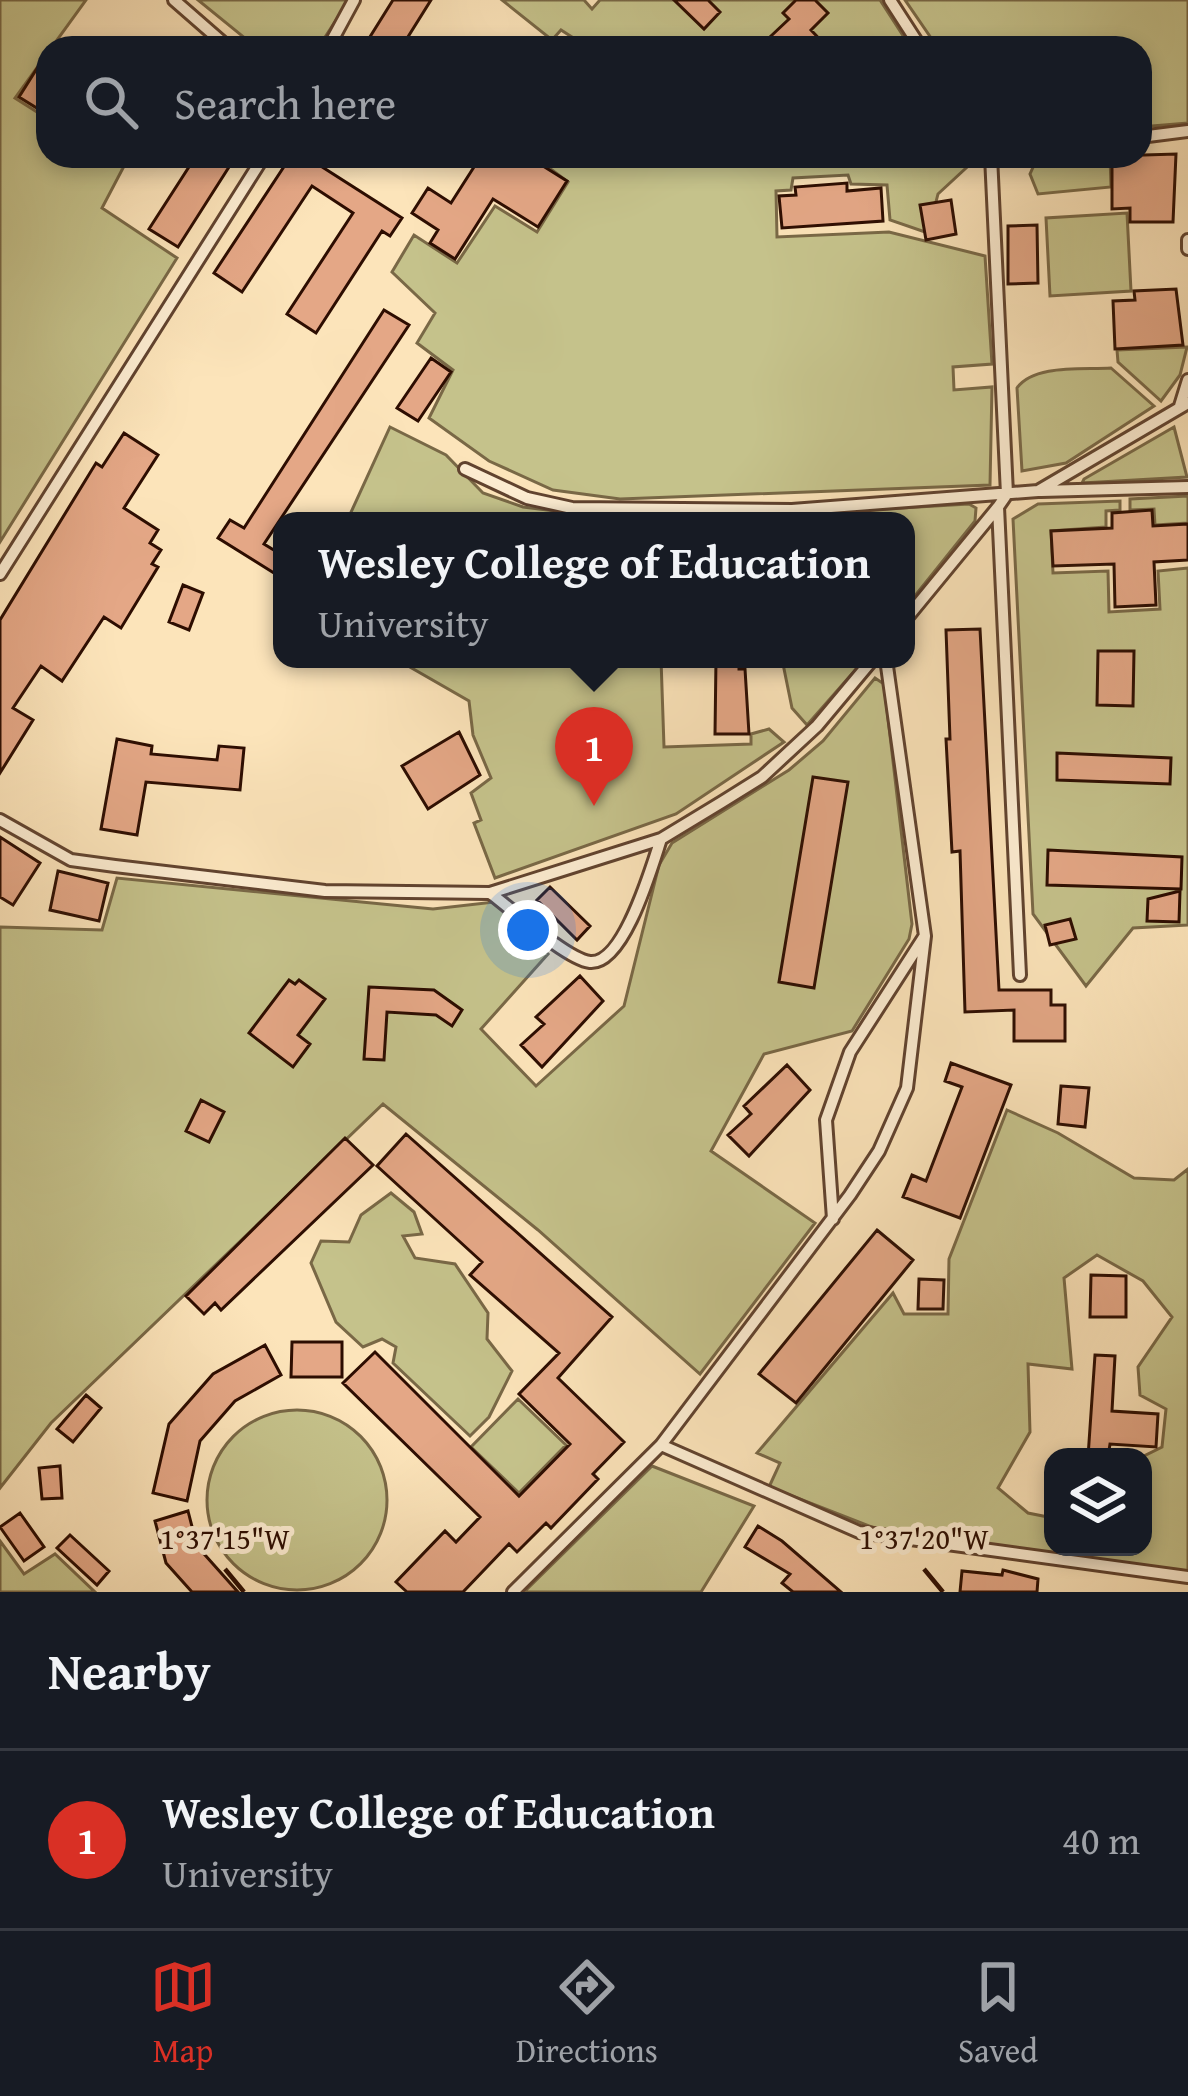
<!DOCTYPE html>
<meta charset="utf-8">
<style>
body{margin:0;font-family:"Gentium Book Plus",serif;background:#242831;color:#f1f3f6}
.controls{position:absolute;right:36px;bottom:36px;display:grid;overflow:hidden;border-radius:24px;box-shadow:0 6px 18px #0003}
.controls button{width:108px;height:108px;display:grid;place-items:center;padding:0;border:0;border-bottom:3px solid #363941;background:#171b24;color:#f1f3f6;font:60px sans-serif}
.you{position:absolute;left:528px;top:930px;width:42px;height:42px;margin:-30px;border:9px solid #fff;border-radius:50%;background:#1a73e8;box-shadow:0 0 0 18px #1a73e833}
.badge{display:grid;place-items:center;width:78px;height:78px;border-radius:50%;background:#d93025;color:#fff;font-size:39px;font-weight:700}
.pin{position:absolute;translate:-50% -99px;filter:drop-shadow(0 3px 6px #0008)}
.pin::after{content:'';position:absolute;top:63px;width:42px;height:36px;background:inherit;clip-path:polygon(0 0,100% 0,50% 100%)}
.popup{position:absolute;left:273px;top:512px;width:642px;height:156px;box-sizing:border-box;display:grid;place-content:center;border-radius:24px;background:#171b24;filter:drop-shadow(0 3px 9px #0005);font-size:39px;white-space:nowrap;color:#9ea1a6}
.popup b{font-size:45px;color:#f1f3f6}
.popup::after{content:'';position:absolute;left:50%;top:100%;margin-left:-24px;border:24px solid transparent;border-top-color:#171b24}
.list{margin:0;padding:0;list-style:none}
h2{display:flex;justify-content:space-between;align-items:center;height:156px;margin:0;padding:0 48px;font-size:51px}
h2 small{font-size:39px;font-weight:400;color:#9ea1a6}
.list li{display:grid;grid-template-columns:78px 1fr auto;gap:36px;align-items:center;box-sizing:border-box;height:180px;padding:0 48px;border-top:3px solid #363941}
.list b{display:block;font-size:45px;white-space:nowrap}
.list p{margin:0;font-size:39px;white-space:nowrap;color:#9ea1a6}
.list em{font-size:39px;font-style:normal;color:#9ea1a6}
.icon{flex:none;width:66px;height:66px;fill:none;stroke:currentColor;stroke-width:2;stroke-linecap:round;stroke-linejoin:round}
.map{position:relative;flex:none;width:1188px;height:1592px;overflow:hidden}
.search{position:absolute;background:#171b24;box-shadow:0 6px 18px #0003;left:36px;right:36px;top:36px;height:132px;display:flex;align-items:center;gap:30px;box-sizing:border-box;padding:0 42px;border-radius:36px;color:#9ea1a6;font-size:45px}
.sheet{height:336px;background:#171b24}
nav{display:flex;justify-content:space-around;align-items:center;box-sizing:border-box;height:168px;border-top:3px solid #363941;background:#171b24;font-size:33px;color:#9ea1a6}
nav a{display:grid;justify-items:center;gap:6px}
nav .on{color:#d93025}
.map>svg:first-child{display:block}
.green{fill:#c5c28b;stroke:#796846;stroke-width:3;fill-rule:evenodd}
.building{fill:#e4a786;stroke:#2d0d01;stroke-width:3}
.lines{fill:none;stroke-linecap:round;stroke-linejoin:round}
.lane-casing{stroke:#61432f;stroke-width:16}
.lane{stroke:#fdedd2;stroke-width:10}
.ticks{fill:none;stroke:#2d0d01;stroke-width:4.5}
.ticks-label{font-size:30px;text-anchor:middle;fill:#2d0d01;stroke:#fdedd2;stroke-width:10;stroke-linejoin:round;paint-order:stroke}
</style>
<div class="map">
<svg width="1188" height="1592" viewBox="0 0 1188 1592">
<rect width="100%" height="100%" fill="#fce4ba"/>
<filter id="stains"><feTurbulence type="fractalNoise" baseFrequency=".00167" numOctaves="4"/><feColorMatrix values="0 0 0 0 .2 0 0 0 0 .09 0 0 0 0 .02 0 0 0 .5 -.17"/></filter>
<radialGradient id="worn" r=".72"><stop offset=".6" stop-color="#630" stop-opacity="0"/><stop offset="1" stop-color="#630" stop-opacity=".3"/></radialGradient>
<path class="green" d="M0 0H86L15 98 48 119V156H105L123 168 102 208 177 258 0 542Z
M198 0H349L318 48H257Z
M502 0H584L592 9 600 0H880L911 48H589L561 30 552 40Z
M905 0H1188V123L1140 127V48H938Z
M533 156H979L938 194 928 233 890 220 887 185 851 184 848 175 793 178 791 190 776 191 777 237 889 232 985 256 992 364 953 367 954 390 992 387 990 485 620 499 553 490 489 461 429 418 453 370 417 343 435 313 392 272 414 235 457 263 495 206 537 232 568 182Z
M1110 156 1111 187 1038 194 1030 174 1035 163Z
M1127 213 1131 291 1050 296 1046 218Z
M1187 347 1180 375 1161 401 1118 362 1117 350Z
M1111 368 1154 406 1066 463 1022 471 1017 388C1034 364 1083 370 1111 368Z
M390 427 446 455 483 493 523 507 637 521H347Z
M1174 427 1187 477 1082 483 1084 479Z
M1188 496V523L1155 525 1154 509 1130 510V499Z
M1120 501V510L1106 511V527L1051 531 1053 573 1108 571 1109 612 1160 609 1158 571 1188 568V925L1133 928 1086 986 1033 914 1013 519 1038 504Z
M969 504 976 508 975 521 906 607V521L748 517Z
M396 659H661L664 747 751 744V734L769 729 784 742 676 814 495 878 474 823 481 820 471 793 491 778 473 735 469 701Z
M782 659H865L807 725 792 708Z
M875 678 884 684 912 924 909 939 852 1031 764 1054 711 1151 815 1223 700 1374 538 1230 383 1104 51 1423 0 1488V927L102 930 117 878 433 909 494 902 548 954 481 1029 536 1086 624 1006 659 865 672 843 789 770 823 741Z
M1007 1110 1058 1133 1134 1178 1174 1180 1188 1169V1574L882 1531 769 1487 780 1463 757 1453 893 1293 904 1314H948L949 1259ZM1097 1255 1143 1281 1172 1317 1138 1367 1140 1395 1166 1409 1162 1447 1142 1457 1143 1547H1053V1518L1028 1513 998 1488 1030 1432 1028 1364 1072 1369 1064 1278Z
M391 1193 414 1212 422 1234 403 1236 415 1258 455 1264 488 1313 487 1339 512 1371 489 1417 470 1436 393 1363 396 1347 382 1339 363 1347 336 1322 311 1263 321 1241 349 1242 361 1215Z
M518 1399 566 1445 519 1493 471 1447Z
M207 1500a90 90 0 1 1 180 0a90 90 0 1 1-180 0Z
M652 1466 754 1506 701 1592H524Z
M0 1541 24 1574 55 1554 95 1592H0Z"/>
<path class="building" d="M393 0H431L401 48H363Z
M674 0H708L720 12 704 29Z
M796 0H815L828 13 811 30 828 48H782L771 36 789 19 783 13Z
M48 51V115L19 97Z
M1176 154 1173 222H1130V208L1112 209V156Z
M196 156H236L178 247 149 229Z
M291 156H305L402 218 390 236 382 231 316 333 287 314 353 213 312 186 242 292 214 273Z
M481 156H527L567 181 538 227 493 199 455 259 430 243 438 230 412 213 428 188 451 203Z
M847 183V191L881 188 883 221 782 228 779 196 796 195 795 187Z
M951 200 956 234 926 240 920 205Z
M1037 225 1038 283 1008 284V226Z
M1176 289 1183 345 1115 349 1113 301 1135 300 1134 291Z
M384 310 409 325 264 544 282 555V578L218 538 230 520 244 528Z
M431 358 451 372 418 421 397 408Z
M124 433 158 455 124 508 158 530 150 543 161 550 152 564 158 567 121 628 104 617 62 681 41 666 13 708 33 720 0 773V620L96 463 102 467Z
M1152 510 1153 526 1188 524V560L1154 562 1156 605 1115 607 1114 564 1053 566 1051 531 1112 528V513Z
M183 585 203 593 189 630 169 622Z
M980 629 999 990H1051V1005H1065V1041H1014V1010L965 1012 960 851 952 852 946 739H950L946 630Z
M1098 651H1134L1133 706 1097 705Z
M716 659H739V669H745L749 734H715Z
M459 732 480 775 428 809 402 766Z
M117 739 152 746 151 754 217 760 219 746 244 748 240 790 146 782 137 835 101 829Z
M1057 753 1171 758 1170 784 1057 780Z
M813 777 848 782 814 988 779 982Z
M0 837 40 863 13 905 0 897Z
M1048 850 1182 857 1181 889 1047 885Z
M58 871 108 883 99 921 50 910Z
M550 887 590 926 577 940 537 900Z
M1180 891 1179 922 1147 921 1148 899Z
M1070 919 1076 939 1050 945 1045 925Z
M580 976 603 1001 542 1067 521 1045 544 1024 536 1017Z
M289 980 295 984 299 980 325 999 298 1035 310 1044 293 1067 249 1033Z
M369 987 434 990 462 1010 452 1026 436 1015 387 1012 384 1060 364 1059Z
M951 1063 1011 1085 960 1218 903 1197 912 1175 926 1181 962 1087 945 1081Z
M787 1065 810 1090 749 1156 728 1135 751 1114 744 1106Z
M1061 1086 1089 1088 1085 1127 1058 1124Z
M201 1100 224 1112 209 1142 186 1131Z
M406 1134 612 1317 558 1378 624 1442 593 1474 598 1479 551 1528 546 1523 517 1552 509 1544 463 1592H407L396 1582 445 1531 456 1542 480 1517 343 1383 375 1352 519 1496 570 1444 519 1394 559 1353 470 1275 482 1262 377 1166Z
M345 1138 373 1165 221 1310 215 1303 204 1314 186 1296Z
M877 1230 913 1260 796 1403 759 1374Z
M1091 1275 1126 1276V1317H1090Z
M919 1279 944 1280 943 1309H918Z
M292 1342H342V1377H291Z
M265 1345 281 1375 235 1401 200 1441 187 1501 153 1493 169 1424 213 1374Z
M1095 1355 1115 1356 1112 1411 1158 1414 1156 1447 1110 1444 1108 1457H1088Z
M86 1395 101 1408 73 1442 57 1429Z
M60 1466 62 1498 42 1499 39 1468Z
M188 1511 197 1546 238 1592H192L166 1563 155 1521Z
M20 1513 44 1547 24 1561 0 1527Z
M758 1526 782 1541 841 1592H793L782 1583 790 1574 745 1547Z
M70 1535 109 1571 97 1585 57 1548Z
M1003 1570 1038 1579 1037 1592H960L962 1571 1002 1575Z"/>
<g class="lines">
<g class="lane-casing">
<path id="lane" d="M174 0 229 48
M890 0 921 48
M328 48 354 0
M1140 137 1188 131
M991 156 1007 494 998 507 1020 975
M1188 240V249
M1180 406 1188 380
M465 469 527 498 572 508 792 510 1038 491 1188 403
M1041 491 1188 487
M0 574 264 156
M906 619 998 507
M0 820 71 860 115 866 325 891 490 893 661 839 722 802 762 777 817 726 873 659
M490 893C512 909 566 959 590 962 624 965 652 866 661 839
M833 1219 826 1120 850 1052 924 937
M661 1445 859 1532 1188 1577
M513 1592 661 1445 850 1195 879 1151 907 1088 925 936 886 659"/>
</g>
<use href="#lane" class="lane"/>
</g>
<path class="ticks" d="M225 1569 244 1592M924 1569 943 1592"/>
<g class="ticks-label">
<text x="225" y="1549">1°37'15"W</text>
<text x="924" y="1549">1°37'20"W</text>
</g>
<rect width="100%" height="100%" filter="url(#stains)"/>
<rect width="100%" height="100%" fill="url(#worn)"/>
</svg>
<div class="controls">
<button><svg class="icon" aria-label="layers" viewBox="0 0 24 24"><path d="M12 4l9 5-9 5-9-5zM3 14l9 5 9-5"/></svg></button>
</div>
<div class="you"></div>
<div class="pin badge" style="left:594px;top:806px">1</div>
<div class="popup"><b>Wesley College of Education</b>University</div>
<div class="search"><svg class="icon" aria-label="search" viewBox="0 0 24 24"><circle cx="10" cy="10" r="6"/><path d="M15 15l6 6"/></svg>Search here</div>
</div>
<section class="sheet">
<h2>Nearby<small></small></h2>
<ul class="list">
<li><span class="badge">1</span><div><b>Wesley College of Education</b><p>University</p></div><em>40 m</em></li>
</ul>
</section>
<nav>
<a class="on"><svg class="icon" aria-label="map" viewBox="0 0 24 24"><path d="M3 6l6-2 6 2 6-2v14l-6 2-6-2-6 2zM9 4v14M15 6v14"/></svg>Map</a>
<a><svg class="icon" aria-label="directions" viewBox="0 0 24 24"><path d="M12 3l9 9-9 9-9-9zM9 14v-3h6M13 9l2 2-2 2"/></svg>Directions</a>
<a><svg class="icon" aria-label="saved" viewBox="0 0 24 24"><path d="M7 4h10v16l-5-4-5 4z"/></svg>Saved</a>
</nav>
